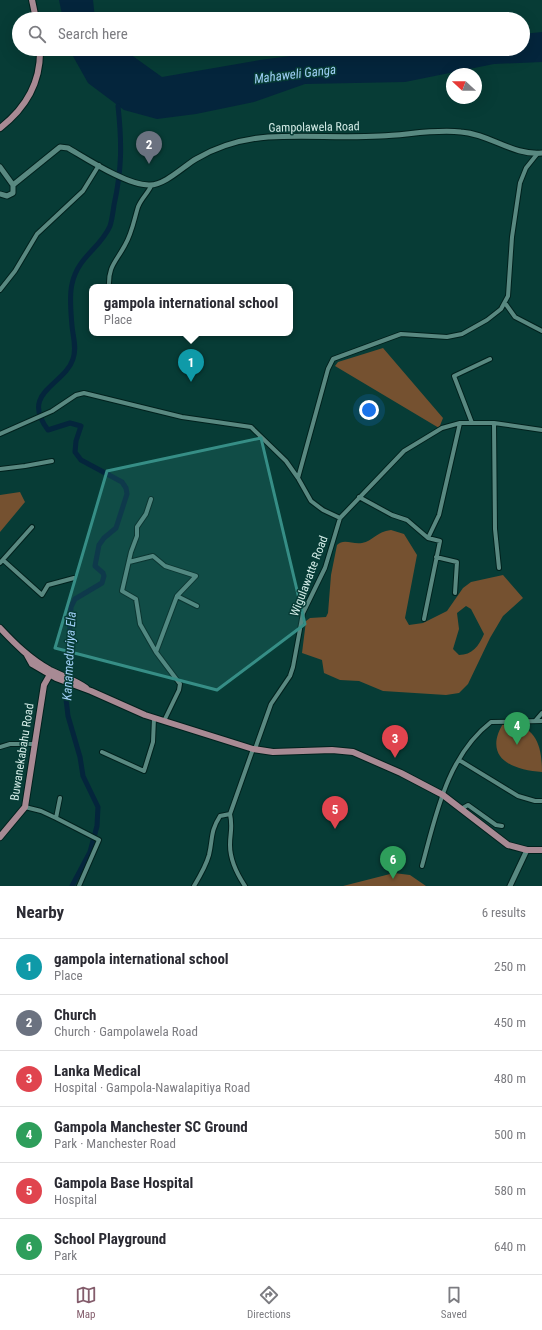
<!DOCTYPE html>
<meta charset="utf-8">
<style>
body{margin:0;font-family:"Roboto Condensed",sans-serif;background:#f7f7f7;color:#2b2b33}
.compass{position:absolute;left:446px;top:68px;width:36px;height:36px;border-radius:50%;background:#fff;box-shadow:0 4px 16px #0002;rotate:291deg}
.you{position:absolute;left:369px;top:410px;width:14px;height:14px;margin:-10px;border:3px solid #fff;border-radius:50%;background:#1a73e8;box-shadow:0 0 0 6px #1a73e833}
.badge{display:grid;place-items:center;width:26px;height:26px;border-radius:50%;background:#845d6c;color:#fff;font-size:13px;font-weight:700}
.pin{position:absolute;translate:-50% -33px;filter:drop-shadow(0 1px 2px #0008)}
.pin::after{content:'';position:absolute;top:21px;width:14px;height:12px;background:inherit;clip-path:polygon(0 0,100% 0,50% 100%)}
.popup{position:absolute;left:89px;top:284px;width:204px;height:52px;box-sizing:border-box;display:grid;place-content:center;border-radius:8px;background:#fff;filter:drop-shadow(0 1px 3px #0005);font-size:13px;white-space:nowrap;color:#7c7c81}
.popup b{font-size:15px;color:#2b2b33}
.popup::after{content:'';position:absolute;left:50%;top:100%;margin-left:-8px;border:8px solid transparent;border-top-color:#fff}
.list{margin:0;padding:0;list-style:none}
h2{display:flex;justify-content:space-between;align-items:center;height:52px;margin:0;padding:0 16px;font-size:17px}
h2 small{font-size:13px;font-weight:400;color:#7c7c81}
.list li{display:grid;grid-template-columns:26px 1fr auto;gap:12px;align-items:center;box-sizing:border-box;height:56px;padding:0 16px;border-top:1px solid #e1e1e2}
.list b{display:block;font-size:15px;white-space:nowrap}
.list p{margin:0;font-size:13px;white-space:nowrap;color:#7c7c81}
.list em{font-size:13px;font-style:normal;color:#7c7c81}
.icon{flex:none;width:22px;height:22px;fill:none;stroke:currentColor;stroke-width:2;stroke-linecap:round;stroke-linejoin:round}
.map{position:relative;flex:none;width:542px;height:886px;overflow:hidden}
.search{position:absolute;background:#fff;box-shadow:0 4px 16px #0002;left:12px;right:12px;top:12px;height:44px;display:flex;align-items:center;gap:10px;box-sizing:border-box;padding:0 14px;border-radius:22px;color:#7c7c81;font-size:15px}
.sheet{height:388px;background:#fff}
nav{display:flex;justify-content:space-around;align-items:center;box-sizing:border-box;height:56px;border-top:1px solid #e1e1e2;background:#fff;font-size:11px;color:#7c7c81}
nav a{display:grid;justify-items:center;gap:2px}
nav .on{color:#845d6c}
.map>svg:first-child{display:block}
.green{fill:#755130;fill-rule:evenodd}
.water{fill:#04253c}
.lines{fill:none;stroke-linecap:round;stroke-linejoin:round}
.canal{stroke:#04253c;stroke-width:5}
.minor-casing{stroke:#00211d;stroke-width:6}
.tertiary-casing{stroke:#00211d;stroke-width:7}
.primary-casing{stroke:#00211d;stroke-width:8}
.minor{stroke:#598981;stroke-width:4}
.tertiary{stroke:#598981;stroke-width:5}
.primary{stroke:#a88a94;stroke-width:6}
.marked{fill:#368e86;fill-opacity:0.2;stroke:#368e86;stroke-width:3;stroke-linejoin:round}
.labels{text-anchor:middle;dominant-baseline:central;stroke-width:3;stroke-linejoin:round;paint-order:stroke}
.street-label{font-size:12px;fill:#d3ece7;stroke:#073c36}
.water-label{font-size:13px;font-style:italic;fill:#9fcff6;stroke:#073c36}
</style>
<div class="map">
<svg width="542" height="886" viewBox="0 0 542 886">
<rect width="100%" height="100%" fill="#073c36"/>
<path class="green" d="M383 348 443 418 439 428 335 366 338 362Z
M20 492 25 502 0 532V495Z
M391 530 404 534 417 555 405 618 409 625 423 623 447 611 463 588 471 582 503 575 523 598 503 616 490 638 468 684 459 693 446 695 383 691 359 681 340 680 324 673 322 660 302 653 306 621 310 618 326 617 328 613 331 575 337 545C344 538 353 545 362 543 373 541 376 532 391 530ZM466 606 471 609 484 634C479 646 472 655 459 655L453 649 459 629 457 613Z
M504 722C535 725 542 743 542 772 511 770 482 757 504 722Z
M394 873 410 875 426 886H343Z"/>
<path class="water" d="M59 0H93L95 19H63Z
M542 32V62L494 64 405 82 305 84 254 102 196 114 157 119 124 110 88 83 69 49H123L162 77 260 60 342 49H523V34Z"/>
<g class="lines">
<path class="canal" d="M72 886 90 852 97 826 98 807 83 776 80 757 68 716 66 699 71 607 75 599 102 583 104 576 103 573 95 566 99 545 104 538 116 528 127 494 126 488 122 482 81 460 75 452 76 441 81 426 70 423 48 430C19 392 65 385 73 359 77 348 73 337 72 326 71 313 69 296 72 284 78 256 100 249 110 226 112 220 113 212 114 205 122 169 122 143 118 106"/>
<g class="minor-casing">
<path id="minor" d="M109 287C108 266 116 262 125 245 132 233 134 220 138 207 141 199 148 193 151 186
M0 290 15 271 37 234 83 191 99 165
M505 303 515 317 542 331
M472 423 454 376 490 359
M494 423 495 529 499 568
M0 434 52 411 76 395 84 393 182 417 251 427 286 461 298 478 311 501 323 510 340 518
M0 469 25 466 52 461
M298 478 328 369 333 359 401 334 447 337 462 334 487 320 501 309 508 296 512 237 520 183 526 168 538 153
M359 497 392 515 407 520 428 538 440 541 424 619
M151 499 146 514 137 527V536L131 552 122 591 136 599 140 624 156 652 180 684 179 690 164 721
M428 538 439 515 460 423
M436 557 457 562 455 593
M3 560 42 595 48 585 74 578
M129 562 153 556 165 566 196 576 177 596 197 606
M0 563 32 527
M156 652 177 596
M536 720 542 713
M0 747 10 744H34
M255 749 271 704 290 676 293 667 303 613 325 568 340 518 404 451 442 428 460 423H494L542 430
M102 752 144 771 153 742 154 718
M459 760 518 796 535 801H542
M25 807 41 811 56 818 60 798
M461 809 468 805 496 825 502 826
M230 814C233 828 230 832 230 845 230 860 237 874 245 886
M230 814 253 749
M56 818 99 840 79 886
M422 866C436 815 447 756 491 722L542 721
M194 886C200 876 206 866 209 855 213 838 210 832 220 816L230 814"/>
</g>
<g class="tertiary-casing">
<path id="tertiary" d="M0 167 13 185V193L7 196 0 194
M13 185 60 147 68 148C87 159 128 186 150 185 165 185 184 166 196 159 218 146 243 139 268 137 305 135 343 138 380 136 407 135 434 129 461 132 490 134 513 156 542 153
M510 886 527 850"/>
</g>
<g class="primary-casing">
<path id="primary" d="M32 0 36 19
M0 128C26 108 41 83 40 49
M0 628C15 644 30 659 50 670 62 676 75 680 86 688
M27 655 32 664 56 678 91 691 145 715 253 749 273 752 332 750 353 752 401 773 443 795 508 845 527 850H542
M0 837 25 807 44 685 52 671"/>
</g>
<use href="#minor" class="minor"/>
<use href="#tertiary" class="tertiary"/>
<use href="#primary" class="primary"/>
</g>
<path class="marked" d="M261 438 305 624 217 690 55 648 107 471Z"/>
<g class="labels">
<g class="street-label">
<text transform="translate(314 127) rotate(-1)">Gampolawela Road</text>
<text transform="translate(309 576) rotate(-69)">Wigulawatte Road</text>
<text transform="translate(22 752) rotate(-81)">Buwanekabahu Road</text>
</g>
<g class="water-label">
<text transform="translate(295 74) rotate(-7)">Mahaweli Ganga</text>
<text transform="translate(69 656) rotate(-87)">Kanameduriya Ela</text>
</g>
</g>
</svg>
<svg class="compass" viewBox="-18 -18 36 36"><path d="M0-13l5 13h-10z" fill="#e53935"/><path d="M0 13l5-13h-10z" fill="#7c7c81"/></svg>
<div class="you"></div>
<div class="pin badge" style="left:191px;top:382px;background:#0f9aa8">1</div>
<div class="popup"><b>gampola international school</b>Place</div>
<div class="pin badge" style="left:149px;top:164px;background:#6b7280">2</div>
<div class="pin badge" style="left:395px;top:758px;background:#e0444e">3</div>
<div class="pin badge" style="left:517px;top:745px;background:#2e9e5b">4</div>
<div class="pin badge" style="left:335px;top:829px;background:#e0444e">5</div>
<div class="pin badge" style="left:393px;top:879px;background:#2e9e5b">6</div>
<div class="search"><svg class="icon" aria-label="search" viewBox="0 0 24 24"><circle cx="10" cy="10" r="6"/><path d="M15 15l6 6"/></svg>Search here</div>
</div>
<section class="sheet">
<h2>Nearby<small>6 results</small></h2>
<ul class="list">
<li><span class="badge" style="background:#0f9aa8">1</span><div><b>gampola international school</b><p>Place</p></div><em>250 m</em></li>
<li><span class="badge" style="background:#6b7280">2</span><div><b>Church</b><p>Church · Gampolawela Road</p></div><em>450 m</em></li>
<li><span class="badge" style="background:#e0444e">3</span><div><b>Lanka Medical</b><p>Hospital · Gampola-Nawalapitiya Road</p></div><em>480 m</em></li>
<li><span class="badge" style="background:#2e9e5b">4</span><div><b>Gampola Manchester SC Ground</b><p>Park · Manchester Road</p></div><em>500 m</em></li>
<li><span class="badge" style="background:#e0444e">5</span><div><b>Gampola Base Hospital</b><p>Hospital</p></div><em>580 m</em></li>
<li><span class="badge" style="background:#2e9e5b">6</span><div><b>School Playground</b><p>Park</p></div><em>640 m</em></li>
</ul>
</section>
<nav>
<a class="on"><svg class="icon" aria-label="map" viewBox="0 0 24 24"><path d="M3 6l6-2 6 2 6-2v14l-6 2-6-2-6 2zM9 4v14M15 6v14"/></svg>Map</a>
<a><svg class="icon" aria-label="directions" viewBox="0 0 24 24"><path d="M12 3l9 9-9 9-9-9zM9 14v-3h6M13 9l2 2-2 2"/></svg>Directions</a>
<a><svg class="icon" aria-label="saved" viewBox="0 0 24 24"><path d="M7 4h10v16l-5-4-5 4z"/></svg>Saved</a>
</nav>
